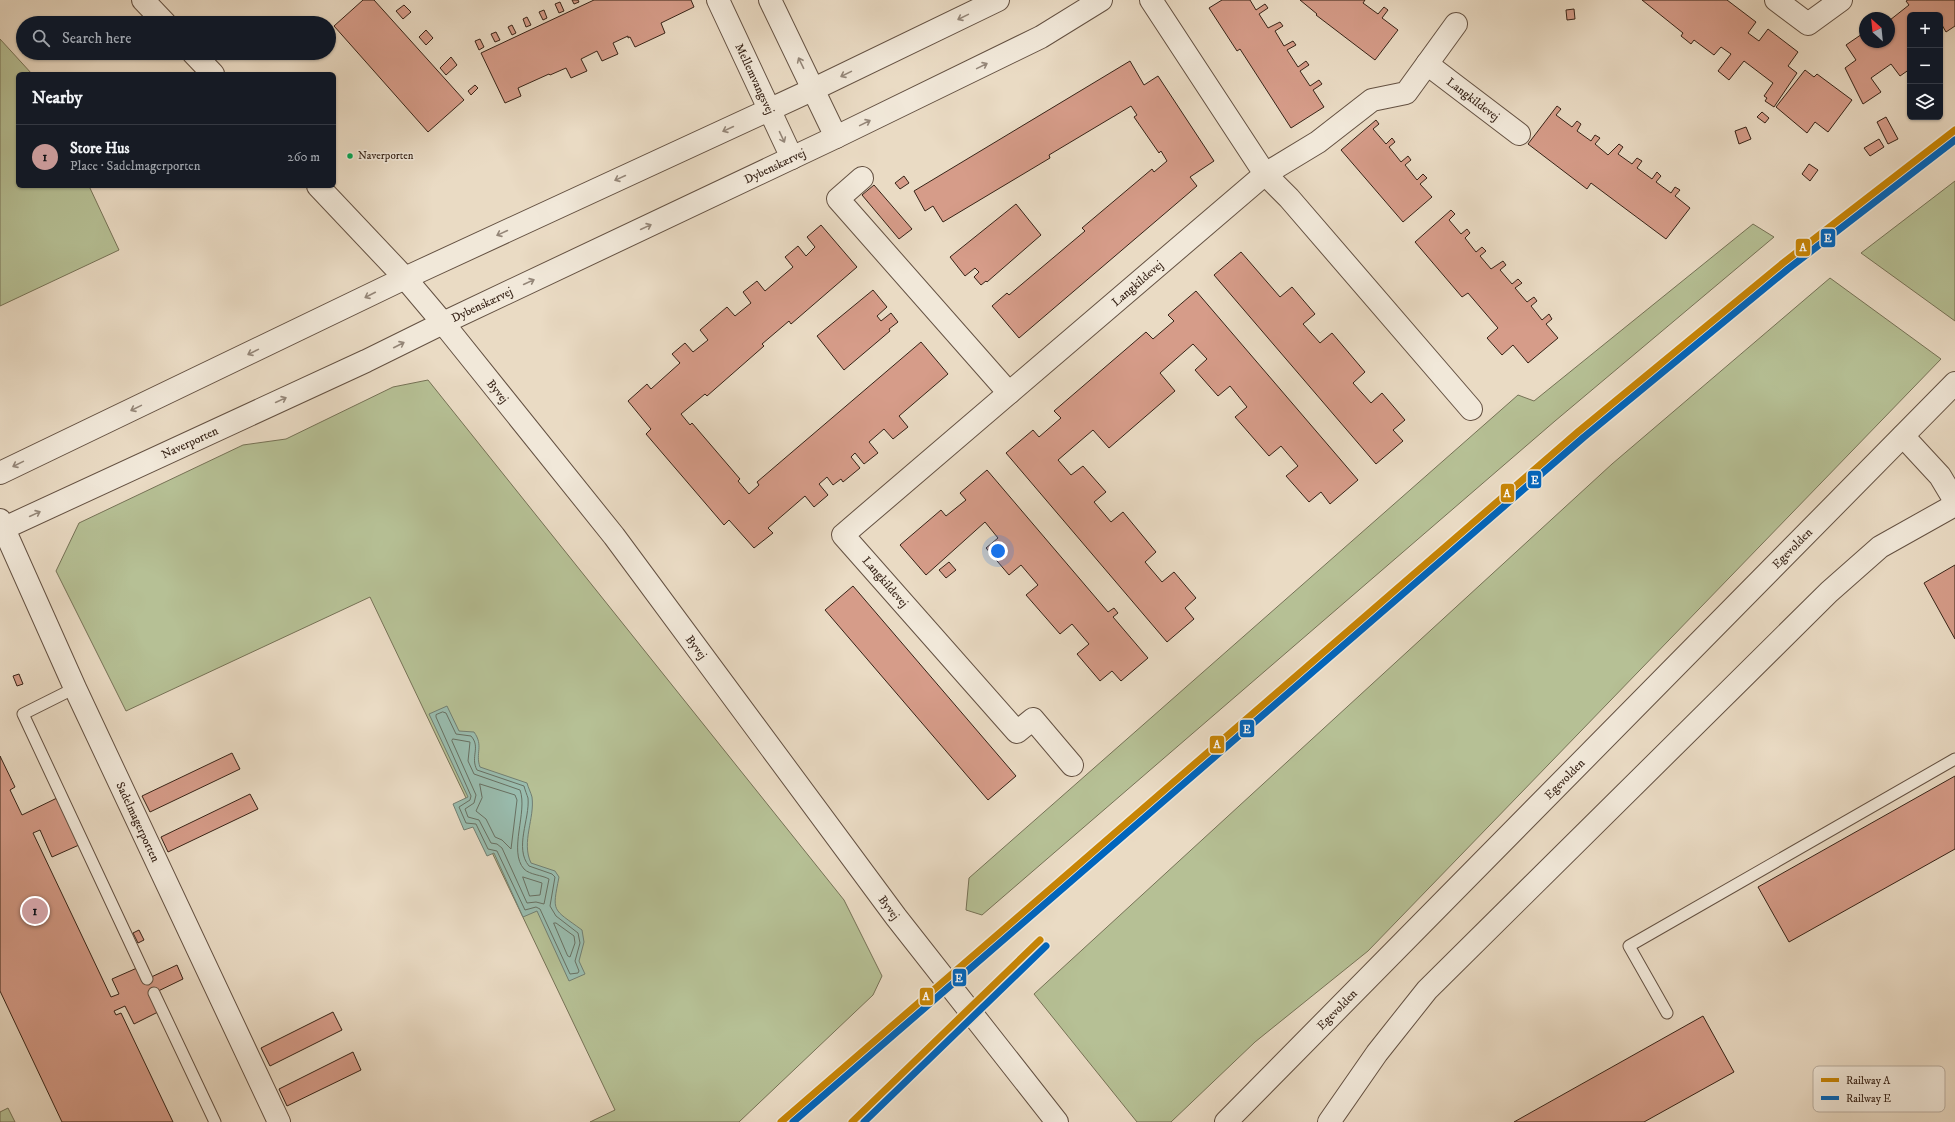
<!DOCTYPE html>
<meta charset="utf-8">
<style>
body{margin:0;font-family:"IM FELL DW Pica",serif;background:#242831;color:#f1f3f6}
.controls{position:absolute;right:12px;top:12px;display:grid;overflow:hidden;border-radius:6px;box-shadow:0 1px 3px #0004}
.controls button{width:36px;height:36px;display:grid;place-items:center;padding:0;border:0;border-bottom:1px solid #363941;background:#171b24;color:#f1f3f6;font:20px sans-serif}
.compass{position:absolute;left:1859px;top:12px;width:36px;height:36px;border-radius:50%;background:#171b24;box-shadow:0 1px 3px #0004;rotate:333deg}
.you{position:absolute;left:998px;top:551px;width:14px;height:14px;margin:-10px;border:3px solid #fff;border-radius:50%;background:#1a73e8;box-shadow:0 0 0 6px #1a73e833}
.badge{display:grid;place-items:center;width:26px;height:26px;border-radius:50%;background:#c59692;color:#111;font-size:13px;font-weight:700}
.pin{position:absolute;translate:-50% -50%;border:2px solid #fff;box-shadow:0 1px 4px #0006}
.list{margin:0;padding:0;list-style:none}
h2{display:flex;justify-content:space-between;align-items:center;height:52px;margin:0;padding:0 16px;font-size:17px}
h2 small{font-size:13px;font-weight:400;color:#9ea1a6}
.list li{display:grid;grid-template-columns:26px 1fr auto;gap:12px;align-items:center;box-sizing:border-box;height:64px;padding:0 16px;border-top:1px solid #363941}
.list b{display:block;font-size:15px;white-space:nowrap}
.list p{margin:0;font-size:13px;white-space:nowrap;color:#9ea1a6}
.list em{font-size:13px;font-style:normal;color:#9ea1a6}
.icon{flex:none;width:22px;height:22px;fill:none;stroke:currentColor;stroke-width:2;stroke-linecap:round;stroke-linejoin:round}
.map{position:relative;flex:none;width:1955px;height:1122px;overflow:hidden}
.search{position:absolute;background:#171b24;box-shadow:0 1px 3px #0004;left:16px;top:16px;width:320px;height:44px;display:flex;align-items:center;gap:10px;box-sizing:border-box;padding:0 14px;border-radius:22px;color:#9ea1a6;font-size:15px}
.panel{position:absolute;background:#171b24;box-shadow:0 1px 3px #0004;left:16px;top:72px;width:320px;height:116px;border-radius:6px}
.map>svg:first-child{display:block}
.green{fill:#b6c095;stroke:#767256}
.water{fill:#99bcae;stroke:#727f72}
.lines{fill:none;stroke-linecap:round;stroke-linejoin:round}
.shore{stroke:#687062;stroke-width:1}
.building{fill:#d69c89;stroke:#372317}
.service-casing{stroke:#645142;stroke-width:13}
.minor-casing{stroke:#645142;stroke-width:24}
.tertiary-casing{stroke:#645142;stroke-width:24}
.service{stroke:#f1e8d9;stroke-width:11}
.minor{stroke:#f1e8d9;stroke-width:22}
.tertiary{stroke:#f1e8d9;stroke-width:22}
.rail-1-casing{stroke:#f1e8d9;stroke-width:10}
.rail-2-casing{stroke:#f1e8d9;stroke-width:10}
.rail-1{stroke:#c78506;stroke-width:7}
.rail-2{stroke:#0065bd;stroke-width:7}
.oneway{stroke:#948678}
.bus-dot{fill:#00a651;stroke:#f1e8d9;stroke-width:1.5}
.labels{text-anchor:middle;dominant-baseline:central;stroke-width:3;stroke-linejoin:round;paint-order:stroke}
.bus-label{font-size:11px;fill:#372317;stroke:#f1e8d9;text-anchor:start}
.street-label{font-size:12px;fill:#372317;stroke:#f1e8d9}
.key{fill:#f1e8d9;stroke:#b9ad9f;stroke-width:1}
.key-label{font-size:11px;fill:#372317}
.line-badge{stroke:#f1e8d9;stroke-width:1.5}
.badge-label{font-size:11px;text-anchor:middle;font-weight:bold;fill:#fff}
</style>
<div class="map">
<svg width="1955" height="1122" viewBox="0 0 1955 1122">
<rect width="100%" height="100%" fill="#eadbc4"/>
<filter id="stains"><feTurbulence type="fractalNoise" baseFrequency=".005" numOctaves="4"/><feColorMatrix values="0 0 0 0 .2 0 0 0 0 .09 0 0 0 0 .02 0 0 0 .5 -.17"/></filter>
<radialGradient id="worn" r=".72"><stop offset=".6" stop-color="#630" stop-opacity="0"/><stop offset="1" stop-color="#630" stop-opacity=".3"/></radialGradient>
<path class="green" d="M0 39 32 74H18V186H89L119 250 0 306Z
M1955 181V321L1861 253Z
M1753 224 1774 237 1555 421 982 915 966 910 969 878 1518 395 1534 401Z
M1830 278 1941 359 1368 951 1255 1042 1171 1122H1137L1034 994 1612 464Z
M428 380 844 900 882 976 873 995 739 1122H590L615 1110 370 597 126 711 56 571 79 523 243 445 286 439 393 387Z
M8 1108 15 1122H0V1112Z"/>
<path class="water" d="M447 706 459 731 474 732C484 746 475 753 480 767L527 783C528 787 531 793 532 797 535 818 521 842 531 863L555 871 559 877C552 913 552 908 582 930L584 942 579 961 585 974 569 981 537 911 523 917 494 853 487 856 473 827 464 830 453 804 468 797 429 714Z"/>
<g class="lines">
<path class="shore" d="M443 712 446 713 456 734 471 736C481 747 470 757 477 770L524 786C525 790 527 795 528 798 530 819 514 848 529 866L552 874 555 877 550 906 556 916 578 933 580 943 575 961 579 971 578 973 570 974 540 909 536 907 525 910 497 851 488 849 476 824 466 823 459 807 470 800 471 796 436 717V715Z
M453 739 470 742 468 761 474 774 520 790C528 812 508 851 524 869 530 875 542 875 549 879L544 904 536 902 527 903 502 848 497 844 491 843 479 820 468 817 465 809 474 803 476 795 452 741Z
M480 784 515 795 517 800 511 849 502 840 495 837 486 819 476 811 482 798Z
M523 877 542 883 540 895 530 896Z
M554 923H556L574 936 575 943 570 957 568 956Z"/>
</g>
<path class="building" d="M363 0H374L464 100 428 132 334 26Z
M572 0H578L579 2 574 4Z
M594 0H691L694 7 661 23 665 33 635 47 630 37 628 38V36L613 43 618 54 602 61 597 51 581 59 587 71 571 78 566 68 550 75 549 74 518 88 521 96 505 103 481 53Z
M1222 0H1250L1256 10 1265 4 1268 8 1259 14 1268 28 1280 22 1283 26 1275 31 1284 46 1293 41 1296 45 1287 50 1298 67 1306 61 1309 65 1300 71 1310 86 1319 80 1322 84 1313 90 1324 107 1291 128 1240 49 1237 51 1209 8Z
M1300 0H1365L1363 3 1378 14 1384 7 1388 10 1382 18 1398 30 1375 60 1316 15 1317 14Z
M1642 0H1727L1756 22 1748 33 1759 41 1768 29 1798 52 1788 66 1797 73 1774 107 1765 101 1767 98 1764 96 1773 83 1744 61 1729 80 1718 71 1731 54 1721 47 1714 55 1694 40 1691 44 1681 36 1683 33Z
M1908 0H1955V26L1946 32 1942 25 1940 27V15H1910V69L1900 76 1891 64 1871 78 1881 92 1863 104 1845 68 1856 60 1846 45 1865 32V42H1889V19L1890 20 1909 5 1906 1Z
M560 2 564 11 559 13 555 4Z
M404 5 411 12 403 19 396 11Z
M1574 9 1575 19 1567 20 1566 10Z
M544 10 547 18 543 20 539 12Z
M527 17 531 25 526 27 523 19Z
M512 25 516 33 512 35 508 27Z
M426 30 433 38 426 45 419 37Z
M496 32 500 40 495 42 491 34Z
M480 39 484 47 479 50 475 41Z
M451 57 457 65 446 75 440 68Z
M1130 61 1144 85 1158 76 1214 161 1190 177 1197 186 1019 338 992 306 1007 293 1009 295 1085 231 1082 228 1152 169 1154 172 1167 161 1161 151 1159 153 1134 117 1137 115 1131 106 1049 155 1050 158 943 222 933 206 925 211 914 191Z
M1805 70 1814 77 1817 74 1852 100 1828 132 1815 122 1807 133 1776 107Z
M475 85 478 88 471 95 468 91Z
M1557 106 1561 109 1556 115 1572 127 1577 121 1581 124 1577 131 1591 141 1595 135 1600 138 1595 144 1608 155 1619 144 1623 147 1618 154 1632 164 1637 158 1642 161 1637 168 1652 179 1657 172 1661 176 1656 182 1671 193 1675 187 1680 190 1675 196 1690 208 1666 239 1591 183 1587 189 1528 144Z
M1762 112 1769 118 1765 123 1757 117Z
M1886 117 1898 139 1888 144 1877 122Z
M1376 120 1379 124 1373 129 1386 144 1392 138 1395 142 1389 147 1401 162 1408 156 1411 160 1405 165 1417 180 1423 174 1427 178 1420 184 1432 197 1403 222 1341 150Z
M1746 127 1751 139 1739 144 1735 131Z
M1879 139 1884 147 1870 156 1864 148Z
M1809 164 1818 170 1810 181 1802 174Z
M904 176 909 183 900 189 895 183Z
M874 185 912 229 899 239 862 195Z
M1016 204 1041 235 987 282 986 281 981 285 974 277 979 272 975 268 965 276 950 257Z
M1451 210 1455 214 1449 220 1461 234 1467 229 1470 233 1465 238 1476 252 1482 247 1486 251 1480 256 1491 269 1503 261 1506 265 1500 270 1512 284 1518 279 1522 283 1515 288 1527 302 1534 297 1537 301 1531 306 1542 320 1549 314 1552 319 1546 324 1558 338 1528 363 1513 345 1502 355 1487 338 1498 328 1468 293 1462 297 1415 242Z
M821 225 857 267 791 324 789 321 762 344 764 346 707 396 705 394 681 414 690 425 692 423 740 479 738 481 749 494 759 485 757 482 921 342 948 374 899 416 908 427 893 439 884 429 869 442 878 453 864 464 855 453 851 457 860 468 843 482 841 479 833 485 827 477 819 484 828 495 814 507 805 496 768 528 773 533 754 548 729 520 724 525 646 434 651 429 628 401 647 384 651 389 680 363 672 354 685 343 693 352 708 340 700 330 727 307 735 316 751 303 743 292 757 281 765 291 793 267 785 257 798 246 806 256 815 247 807 237Z
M1241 252 1280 297 1292 287 1315 314 1303 324 1320 343 1332 333 1365 372 1353 383 1371 403 1382 393 1405 420 1393 430 1403 441 1376 464 1214 275Z
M873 290 887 307 877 316 881 321 891 313 898 322 889 329 890 331 844 370 817 336Z
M1196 291 1358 480 1330 504 1321 492 1309 502 1286 476 1298 466 1281 446 1269 456 1235 417 1247 407 1230 386 1218 396 1195 370 1207 359 1193 344 1160 373 1175 391 1109 448 1093 430 1058 460 1071 475 1083 466 1106 492 1094 502 1111 522 1123 512 1156 552 1145 562 1162 582 1174 572 1196 598 1185 608 1194 619 1167 642 1006 453 1033 430 1039 437 1061 418 1054 411 1146 332 1153 339 1174 321 1168 315Z
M987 470 1108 612 1114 608 1118 613 1113 617 1148 658 1121 681 1112 671 1100 681 1077 654 1089 644 1072 624 1060 634 1026 595 1038 585 1021 565 1009 575 986 548 998 538 985 522 926 575 900 545 941 510 946 516 966 500 960 493Z
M949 562 956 570 946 578 939 570Z
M1955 565V639L1924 583Z
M853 586 1016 776 988 800 825 610Z
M19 674 23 684 17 686 13 676Z
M232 753 240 769 150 812 142 796Z
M0 756 15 787 10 790 22 815 57 798 79 845 52 857 40 830 33 833 111 997 119 994 112 979 137 968 147 979 177 965 183 979 150 995 158 1012 134 1024 125 1006 114 1011 116 1015 121 1013 173 1122H62L0 991Z
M1955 776V849L1789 942 1758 887Z
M250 794 258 809 168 852 161 837Z
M139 930 144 940 138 943 133 933Z
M333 1012 342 1030 270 1066 261 1048Z
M1703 1016 1734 1072 1644 1122H1514Z
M353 1052 361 1070 287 1106 279 1089Z"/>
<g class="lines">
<g class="service-casing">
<path id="service" d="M75 688 23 714 147 979
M154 993 215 1122
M1667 1013 1629 946 1955 759"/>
</g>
<g class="minor-casing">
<g id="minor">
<path id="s1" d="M718 0 792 158"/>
<path d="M770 0 836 137"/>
<path d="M1776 0 1808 24 1841 0"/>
<path d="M1456 24 1406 93 1372 100 1318 142 1265 174 1289 198 1471 409"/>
<path id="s2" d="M1427 64 1519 134"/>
<path d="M862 178 838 199 1009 393"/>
<path d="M1903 436 1940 476 1955 501"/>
<path id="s3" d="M0 520 75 688 279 1122"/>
<path id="s4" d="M1072 765 1033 719 1017 732 843 535 1265 174 1151 0"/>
<path d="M1329 1122 1377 1053 1427 990 1829 592 1880 547 1955 505"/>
</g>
</g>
<g class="tertiary-casing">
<g id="tertiary">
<path d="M143 0 165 23"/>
<path d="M193 53 213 74"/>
<path id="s5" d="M318 186 405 278 443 323 614 536 896 917 1057 1122"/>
<path d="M0 473 405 278 814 89 998 0"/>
<path id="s6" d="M0 530 366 361 443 323 836 137 1041 37 1101 0"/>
<path id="s7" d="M1226 1122 1955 383"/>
</g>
</g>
<use href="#service" class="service"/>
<use href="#minor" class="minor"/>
<use href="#tertiary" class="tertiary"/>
<g class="rail-1-casing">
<path id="rail-1" d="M781 1122 1579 431 1783 263 1955 130
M852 1122 1040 940"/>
</g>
<g class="rail-2-casing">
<path id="rail-2" d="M793 1122 1584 437 1788 269 1955 140
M864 1122 1046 946"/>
</g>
<use href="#rail-1" class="rail-1"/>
<use href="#rail-2" class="rail-2"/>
</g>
<defs><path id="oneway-shaft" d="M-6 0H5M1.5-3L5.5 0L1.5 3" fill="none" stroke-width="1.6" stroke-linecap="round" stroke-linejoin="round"/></defs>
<g class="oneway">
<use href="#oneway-shaft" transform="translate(963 17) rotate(154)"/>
<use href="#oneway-shaft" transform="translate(801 63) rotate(-116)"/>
<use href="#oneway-shaft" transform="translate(982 66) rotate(-26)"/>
<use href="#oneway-shaft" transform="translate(846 74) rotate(154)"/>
<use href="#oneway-shaft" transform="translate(865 123) rotate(-26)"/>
<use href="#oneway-shaft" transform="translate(728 129) rotate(155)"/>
<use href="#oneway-shaft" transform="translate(782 137) rotate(65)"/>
<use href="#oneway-shaft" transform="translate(620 178) rotate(155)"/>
<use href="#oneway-shaft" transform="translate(646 227) rotate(-25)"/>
<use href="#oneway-shaft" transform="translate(502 233) rotate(155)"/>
<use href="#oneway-shaft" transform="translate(529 282) rotate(-25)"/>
<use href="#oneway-shaft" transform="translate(370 295) rotate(153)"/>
<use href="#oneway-shaft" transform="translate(399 345) rotate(-27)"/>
<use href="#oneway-shaft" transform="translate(253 352) rotate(154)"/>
<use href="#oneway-shaft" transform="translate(281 400) rotate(-25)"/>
<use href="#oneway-shaft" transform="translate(136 408) rotate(154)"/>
<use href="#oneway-shaft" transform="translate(18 464) rotate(154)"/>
<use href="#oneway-shaft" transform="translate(35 514) rotate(-25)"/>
</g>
<circle class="bus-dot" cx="350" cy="156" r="3.5"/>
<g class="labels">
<g class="bus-label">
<text x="358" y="156">Naverporten</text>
</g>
<g class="street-label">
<text stroke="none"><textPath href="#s1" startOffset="87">Mellemvangsvej</textPath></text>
<text stroke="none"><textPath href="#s2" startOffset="58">Langkildevej</textPath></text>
<text stroke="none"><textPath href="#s6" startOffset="856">Dybenskærvej</textPath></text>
<text stroke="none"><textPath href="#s4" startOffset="731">Langkildevej</textPath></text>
<text stroke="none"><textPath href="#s6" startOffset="532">Dybenskærvej</textPath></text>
<text stroke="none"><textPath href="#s5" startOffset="273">Byvej</textPath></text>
<text stroke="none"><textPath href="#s6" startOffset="209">Naverporten</textPath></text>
<text stroke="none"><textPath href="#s7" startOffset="806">Egevolden</textPath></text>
<text transform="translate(885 582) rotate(49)">Langkildevej</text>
<text stroke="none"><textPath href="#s5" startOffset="597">Byvej</textPath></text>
<text stroke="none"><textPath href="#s7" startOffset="482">Egevolden</textPath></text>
<text stroke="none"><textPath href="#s3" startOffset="332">Sadelmagerporten</textPath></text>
<text stroke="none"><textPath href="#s5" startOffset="921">Byvej</textPath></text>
<text stroke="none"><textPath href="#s7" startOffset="158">Egevolden</textPath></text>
</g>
</g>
<rect x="1813" y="1066" width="132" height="46" rx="6" class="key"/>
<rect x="1821" y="1078" width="18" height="4" fill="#c78506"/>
<rect x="1821" y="1096" width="18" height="4" fill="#0065bd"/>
<g class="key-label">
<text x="1846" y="1084">Railway A</text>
<text x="1846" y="1102">Railway E</text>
</g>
<g class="line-badge">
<rect x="1820" y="228" width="16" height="20" rx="4" fill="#0065bd"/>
<rect x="1795" y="238" width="16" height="19" rx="4" fill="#c78506"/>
<rect x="1527" y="470" width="15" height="19" rx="4" fill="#0065bd"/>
<rect x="1500" y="483" width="15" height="20" rx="4" fill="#c78506"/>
<rect x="1239" y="719" width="16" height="19" rx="4" fill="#0065bd"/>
<rect x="1209" y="735" width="16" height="19" rx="4" fill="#c78506"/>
<rect x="952" y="968" width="15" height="19" rx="4" fill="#0065bd"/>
<rect x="919" y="987" width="15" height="19" rx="4" fill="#c78506"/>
</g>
<g class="badge-label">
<text x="1828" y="242">E</text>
<text x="1803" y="251">A</text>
<text x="1535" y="484">E</text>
<text x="1507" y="497">A</text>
<text x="1247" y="733">E</text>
<text x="1217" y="748">A</text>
<text x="959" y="982">E</text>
<text x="926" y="1000">A</text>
</g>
<rect width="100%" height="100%" filter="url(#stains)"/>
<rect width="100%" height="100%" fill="url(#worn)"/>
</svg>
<div class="controls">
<button>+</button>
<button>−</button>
<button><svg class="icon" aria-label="layers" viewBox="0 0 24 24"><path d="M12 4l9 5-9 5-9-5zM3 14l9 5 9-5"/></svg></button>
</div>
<svg class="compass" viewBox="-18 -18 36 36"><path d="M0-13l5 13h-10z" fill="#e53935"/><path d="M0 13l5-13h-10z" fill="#9ea1a6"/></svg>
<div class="you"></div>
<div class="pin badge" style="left:35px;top:911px">1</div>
<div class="search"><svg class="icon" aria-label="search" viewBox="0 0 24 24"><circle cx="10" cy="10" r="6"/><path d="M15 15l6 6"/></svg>Search here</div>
<section class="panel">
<h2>Nearby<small></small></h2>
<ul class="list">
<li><span class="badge">1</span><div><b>Store Hus</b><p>Place · Sadelmagerporten</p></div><em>260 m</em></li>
</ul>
</section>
</div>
